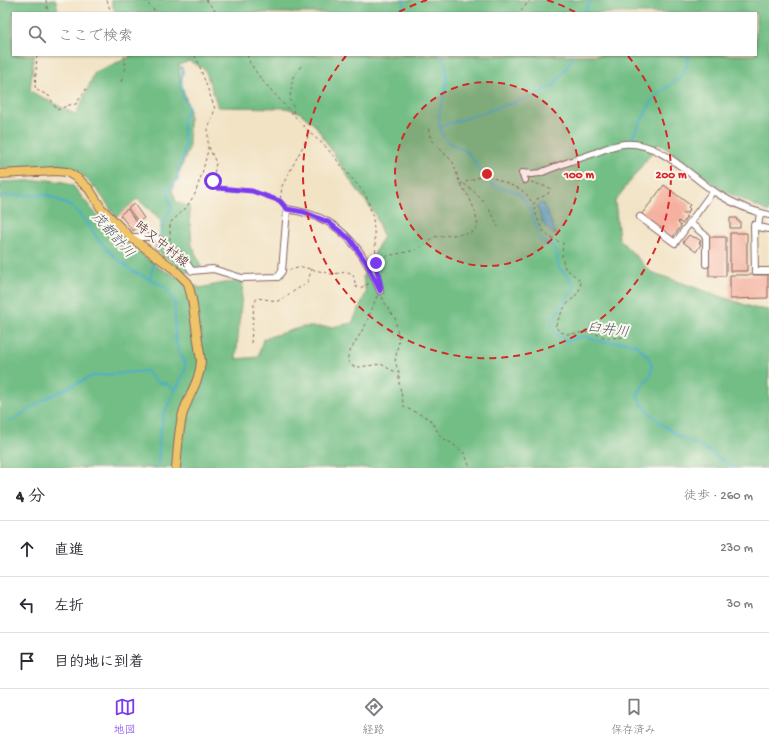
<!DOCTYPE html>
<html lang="ja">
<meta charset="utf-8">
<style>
body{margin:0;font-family:"Gochi Hand","Klee One",sans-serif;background:#f7f7f7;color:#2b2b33}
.stop{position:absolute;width:12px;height:12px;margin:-9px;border:3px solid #7c3aed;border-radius:50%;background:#fff}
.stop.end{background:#7c3aed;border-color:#fff;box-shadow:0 1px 4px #0008}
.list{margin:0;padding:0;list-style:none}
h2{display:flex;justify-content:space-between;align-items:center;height:52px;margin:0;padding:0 16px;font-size:17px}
h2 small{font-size:13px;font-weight:400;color:#7c7c81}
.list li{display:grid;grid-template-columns:26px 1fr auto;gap:12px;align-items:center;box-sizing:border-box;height:56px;padding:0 16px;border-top:1px solid #e1e1e2}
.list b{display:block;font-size:15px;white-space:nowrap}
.list em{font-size:13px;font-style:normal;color:#7c7c81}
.icon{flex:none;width:22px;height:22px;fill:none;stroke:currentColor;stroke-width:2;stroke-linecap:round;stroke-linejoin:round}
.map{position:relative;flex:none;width:769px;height:468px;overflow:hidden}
.search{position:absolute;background:#fff;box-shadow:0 1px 3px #0004;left:12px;right:12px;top:12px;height:44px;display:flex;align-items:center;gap:10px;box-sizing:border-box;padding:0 14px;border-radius:0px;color:#7c7c81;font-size:15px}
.sheet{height:220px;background:#fff}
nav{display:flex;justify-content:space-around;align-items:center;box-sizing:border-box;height:56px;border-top:1px solid #e1e1e2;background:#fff;font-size:11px;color:#7c7c81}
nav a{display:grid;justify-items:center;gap:2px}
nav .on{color:#7c3aed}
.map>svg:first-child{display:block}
.forest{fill:#72be85;stroke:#5e6e58}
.water{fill:#4badca;stroke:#4a667a}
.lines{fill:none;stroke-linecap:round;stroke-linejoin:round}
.stream{stroke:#4badca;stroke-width:2}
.building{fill:#f5b09f}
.minor-casing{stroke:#856461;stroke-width:8}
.major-casing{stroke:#856461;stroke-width:10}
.path{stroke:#856461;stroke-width:1;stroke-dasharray:3 3;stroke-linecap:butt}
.minor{stroke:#fff;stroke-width:6}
.major{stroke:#efc469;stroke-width:8}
.route{stroke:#7c3aed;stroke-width:5}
.ring{fill:none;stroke:#d62828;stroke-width:2;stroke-dasharray:7 5}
.labels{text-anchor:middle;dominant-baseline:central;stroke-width:4;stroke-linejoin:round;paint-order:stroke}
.street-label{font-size:13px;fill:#4a1f2b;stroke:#fbf7ec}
.water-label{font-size:14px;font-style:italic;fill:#4a586b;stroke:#fbf7ec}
.centre{fill:#d62828;stroke:#fbf7ec;stroke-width:2}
.ring-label{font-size:12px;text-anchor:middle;font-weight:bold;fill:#d62828;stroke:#fbf7ec;stroke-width:4;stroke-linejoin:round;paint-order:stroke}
</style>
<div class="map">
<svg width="769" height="468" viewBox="0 0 769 468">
<rect width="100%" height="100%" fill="#fbf7ec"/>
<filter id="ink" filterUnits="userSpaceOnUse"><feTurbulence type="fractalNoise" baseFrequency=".025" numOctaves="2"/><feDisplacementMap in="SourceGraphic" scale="8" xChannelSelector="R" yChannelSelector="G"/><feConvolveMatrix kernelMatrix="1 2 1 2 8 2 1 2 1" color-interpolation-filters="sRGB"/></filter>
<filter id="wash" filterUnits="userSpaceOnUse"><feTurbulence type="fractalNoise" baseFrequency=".012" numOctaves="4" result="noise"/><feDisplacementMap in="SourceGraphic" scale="16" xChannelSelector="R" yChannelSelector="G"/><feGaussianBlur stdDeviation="0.9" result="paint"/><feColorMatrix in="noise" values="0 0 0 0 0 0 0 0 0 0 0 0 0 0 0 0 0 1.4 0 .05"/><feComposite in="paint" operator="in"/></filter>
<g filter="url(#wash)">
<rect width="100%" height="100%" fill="#f2e3c5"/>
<path class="forest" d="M0 0H56L58 13H13V55H34L30 91 76 115 95 72 130 57 129 55H756V13H115L111 0H769V212L724 191 659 143 615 201 619 239 651 272 754 308 769 310V468H0V182L48 180 63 182 73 186 100 219 159 268 200 288 224 283 243 282 236 359 258 357 263 339 302 327H332L352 323 366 293 363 277 383 236 375 214 351 181 316 126 299 112 286 108 218 107 205 69 189 61 179 65 180 79 189 109V148L172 190 177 203 189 206 192 245 201 267 186 273 155 249 163 225 157 216 137 199 116 217 99 192 78 170 59 165 0 168Z"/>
<path class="water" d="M543 203 551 221 556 235C543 228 542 220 537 207L538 205Z"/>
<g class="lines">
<path class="stream" d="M404 0 403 9 405 13
M583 13 592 0
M442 55C458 86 428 112 444 137 449 145 459 147 467 152 476 160 479 173 488 182 494 188 506 188 514 191 528 196 537 227 540 241L555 247 559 268 573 282 575 287 555 315 551 326 558 336 567 341 584 336 603 342H624L637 345 648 357 652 365 651 374 643 385 637 397C648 414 665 428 682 438 689 442 697 444 704 448 715 455 724 463 736 468
M439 127 534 96 554 85 570 63 572 55
M632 138 653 99 663 90 678 79 686 68 689 55
M0 196 48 195 74 208 88 224 99 241 115 257 132 271 164 286 175 301V336L178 349 185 363V371L164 413 160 433 158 468
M160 234 161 225 172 208 168 195 169 189 178 179V168L182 162 185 144 184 140 183 119 189 107C181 99 180 82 183 71L181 67
M156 251 158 244
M150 280 154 262
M11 421 45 399 92 376 146 371 157 382 167 384 175 390"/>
</g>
<g id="blocks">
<path class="building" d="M664 185 690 205 688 207 690 209 687 214 685 212 683 214 687 217 682 224 679 221 678 223 681 226 672 238 641 215Z
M134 204 144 218 139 222 128 208Z
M127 209 140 226 133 231 120 215Z
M730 218H737V221H740V228H730Z
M730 233H747V271H730Z
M689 235 694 238 695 237 701 241 699 243 701 244 696 252 683 242Z
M709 237H726V276H709Z
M730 275H768V298L730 299Z"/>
</g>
</g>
<g filter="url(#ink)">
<use href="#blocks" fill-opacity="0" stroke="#856461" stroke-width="1"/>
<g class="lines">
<g class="minor-casing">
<path id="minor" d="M525 180 522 173 531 174 540 173C557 166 574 160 592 154 602 150 613 145 624 144 661 141 689 176 718 194 734 204 751 211 769 215
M760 213 758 227 769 229
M640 217 675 243 713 191
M690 223 706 236V264
M758 227 754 225 755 271H769
M130 237H155L166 244 171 249 183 258 192 271 213 269 242 278 278 277 282 271 287 209C300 211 316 215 328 222 354 237 370 265 380 291"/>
</g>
<g class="major-casing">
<path id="major" d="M0 174 56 171 67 172 77 178 89 189 101 208 130 237 174 269 188 283 192 299 201 361C200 381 189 394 183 413 178 431 178 450 176 468"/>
</g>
<path class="path" d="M46 0 48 13
M107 0 111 13
M144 0 157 13
M206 0 217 13
M521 11 530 0
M37 55 35 89 49 96 57 110 69 105 76 104 86 89
M247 55 250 63 261 79 310 133 325 146 366 195 373 218 377 268
M121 82 126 67 124 55
M293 113 294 108 290 101V97L293 77 302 65
M209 147 216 163 213 181 218 188 252 191 280 201
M531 182 550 188 548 194 537 199 533 205C540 226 541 236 563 243L562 257 565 268 580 280C583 292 572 298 565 307 561 313 558 320 555 327L561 332 567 334 591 332 606 338 628 337
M460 184 486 175 520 189 527 195 533 204
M464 184C479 194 492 210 498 227
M282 204 280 201 282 186 310 133
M170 240V223L186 208 195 194 203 170 208 150V129L215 109 197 59 194 55
M376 263 382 257 416 250 434 237 471 233 478 227 475 211 469 197 460 184 453 162 431 140 428 127
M289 270 302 267 332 274 348 272 353 274 356 287 360 288 370 283
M377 296 366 324 349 353C347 359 347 362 352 366L359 367 381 364 391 370 399 373
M382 297 387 307 395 318 399 340 395 361 399 373V383L404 407 430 419 441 437 453 444 465 454 470 468
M251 343 254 304 257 298 278 301 307 283 312 269"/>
<use href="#minor" class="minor"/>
<use href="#major" class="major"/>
</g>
</g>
<g class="lines" filter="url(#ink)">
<path class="route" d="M213 181 218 188 252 191 280 201 287 209 304 212 328 222 350 239 366 262 380 291 381 287 376 263"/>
</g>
<circle cx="487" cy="174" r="92" fill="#d62828" fill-opacity=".12"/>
<g class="ring">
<circle cx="487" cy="174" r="92"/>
<path d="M399 12A184 184 0 0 1 427 0M547 0A184 184 0 0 1 575 12M628 56A184 184 0 1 1 346 56"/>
</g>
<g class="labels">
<g class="street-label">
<text transform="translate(161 245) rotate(39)">時又中村線</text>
</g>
<g class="water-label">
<text transform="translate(112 236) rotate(48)">茂都計川</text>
<text transform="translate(608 331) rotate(8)">臼井川</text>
</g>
</g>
<circle cx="487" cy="174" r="6" class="centre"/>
<g class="ring-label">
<text x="579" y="178">100 m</text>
<text x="671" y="178">200 m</text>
</g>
</svg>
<div class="stop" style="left:213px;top:181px"></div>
<div class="stop end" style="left:376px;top:263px"></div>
<div class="search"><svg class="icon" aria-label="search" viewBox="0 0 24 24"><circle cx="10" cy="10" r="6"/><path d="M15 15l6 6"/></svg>ここで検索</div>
</div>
<section class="sheet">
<h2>4 分<small>徒歩 · 260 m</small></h2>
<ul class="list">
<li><svg class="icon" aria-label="ahead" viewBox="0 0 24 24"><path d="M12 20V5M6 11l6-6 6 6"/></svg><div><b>直進</b></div><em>230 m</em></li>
<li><svg class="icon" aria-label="left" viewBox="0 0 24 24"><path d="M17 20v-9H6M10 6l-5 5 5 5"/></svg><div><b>左折</b></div><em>30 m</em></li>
<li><svg class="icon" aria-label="arrive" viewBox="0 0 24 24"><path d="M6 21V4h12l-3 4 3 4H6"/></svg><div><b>目的地に到着</b></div></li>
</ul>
</section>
<nav>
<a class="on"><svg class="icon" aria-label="map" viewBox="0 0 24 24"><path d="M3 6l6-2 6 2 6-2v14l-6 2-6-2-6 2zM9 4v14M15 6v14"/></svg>地図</a>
<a><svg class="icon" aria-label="directions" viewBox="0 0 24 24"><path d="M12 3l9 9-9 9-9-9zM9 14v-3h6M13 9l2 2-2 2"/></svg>経路</a>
<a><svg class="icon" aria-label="saved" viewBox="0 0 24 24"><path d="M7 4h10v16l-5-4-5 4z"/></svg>保存済み</a>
</nav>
